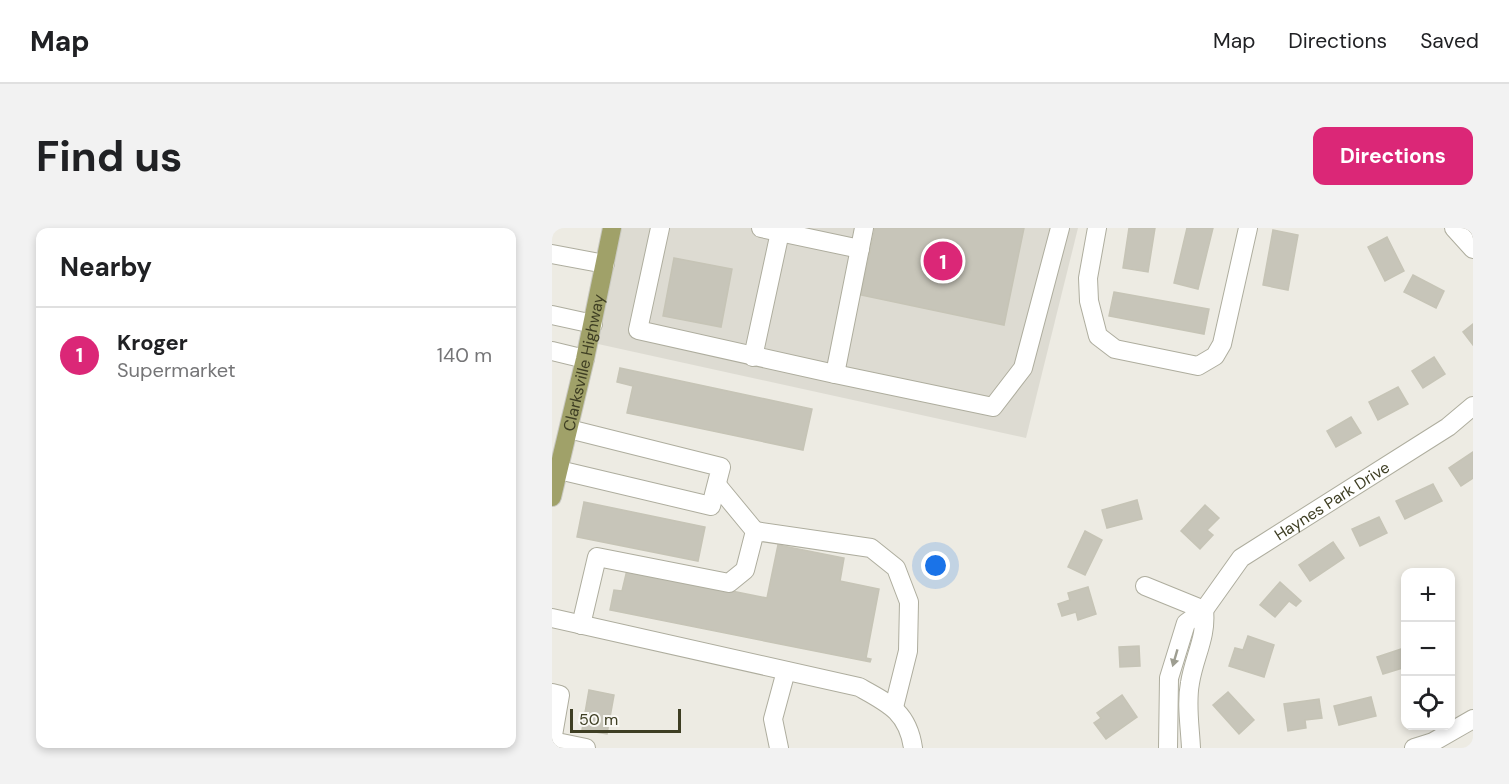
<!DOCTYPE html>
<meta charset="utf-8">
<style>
body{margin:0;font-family:"DM Sans",sans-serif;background:#f2f2f2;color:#202124}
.controls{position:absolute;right:18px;bottom:18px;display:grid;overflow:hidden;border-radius:12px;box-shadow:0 3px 9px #0003}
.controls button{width:54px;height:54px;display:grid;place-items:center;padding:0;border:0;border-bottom:2px solid #e0e0e0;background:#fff;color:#202124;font:30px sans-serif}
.scale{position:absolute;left:18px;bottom:15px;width:111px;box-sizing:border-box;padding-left:6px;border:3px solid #3e3e23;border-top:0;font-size:16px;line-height:21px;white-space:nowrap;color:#3e3e23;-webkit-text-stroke:4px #f9f8f4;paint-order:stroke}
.you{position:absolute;left:384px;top:338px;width:21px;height:21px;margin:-15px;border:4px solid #fff;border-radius:50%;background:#1a73e8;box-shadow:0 0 0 9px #1a73e833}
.badge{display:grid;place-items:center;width:39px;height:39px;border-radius:50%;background:#db2777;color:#fff;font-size:20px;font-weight:700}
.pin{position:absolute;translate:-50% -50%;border:3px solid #fff;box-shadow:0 2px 6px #0006}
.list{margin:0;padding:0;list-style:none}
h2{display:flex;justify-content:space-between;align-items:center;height:78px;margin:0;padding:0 24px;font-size:26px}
h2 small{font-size:20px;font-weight:400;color:#757577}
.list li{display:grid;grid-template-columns:39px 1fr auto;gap:18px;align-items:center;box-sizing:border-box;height:96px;padding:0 24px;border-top:2px solid #e0e0e0}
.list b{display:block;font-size:22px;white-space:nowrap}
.list p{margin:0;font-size:20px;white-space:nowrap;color:#757577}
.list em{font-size:20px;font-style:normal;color:#757577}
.icon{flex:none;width:33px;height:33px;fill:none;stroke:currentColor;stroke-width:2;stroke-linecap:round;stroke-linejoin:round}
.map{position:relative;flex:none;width:921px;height:520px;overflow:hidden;border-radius:12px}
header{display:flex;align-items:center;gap:36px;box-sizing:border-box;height:84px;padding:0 30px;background:#fff;border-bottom:2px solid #e0e0e0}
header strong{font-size:28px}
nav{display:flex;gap:33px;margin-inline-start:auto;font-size:21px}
.intro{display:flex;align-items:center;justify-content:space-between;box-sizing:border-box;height:144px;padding:0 36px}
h1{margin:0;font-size:42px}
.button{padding:15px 27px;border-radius:12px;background:#db2777;color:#fff;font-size:21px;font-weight:700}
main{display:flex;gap:36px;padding:0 36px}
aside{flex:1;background:#fff;border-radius:12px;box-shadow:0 3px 9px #0003}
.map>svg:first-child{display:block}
.built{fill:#dddbd2}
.building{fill:#c7c5b9;stroke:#c6c4b6;stroke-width:1.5}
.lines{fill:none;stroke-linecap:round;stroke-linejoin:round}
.minor-casing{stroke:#aead9e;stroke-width:20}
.major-casing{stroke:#c9c9c1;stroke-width:20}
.minor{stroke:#fff;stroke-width:18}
.major{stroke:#a0a169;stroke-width:18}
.oneway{fill:#9e9e91}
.labels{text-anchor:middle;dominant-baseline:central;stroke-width:4.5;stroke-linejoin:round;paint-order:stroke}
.street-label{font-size:16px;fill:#3e3e23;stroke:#f9f8f4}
</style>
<header>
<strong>Map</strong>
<nav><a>Map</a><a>Directions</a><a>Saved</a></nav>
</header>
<div class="intro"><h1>Find us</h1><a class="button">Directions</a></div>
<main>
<aside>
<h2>Nearby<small></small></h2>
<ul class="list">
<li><span class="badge">1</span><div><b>Kroger</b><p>Supermarket</p></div><em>140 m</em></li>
</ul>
</aside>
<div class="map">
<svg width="921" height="520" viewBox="0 0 921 520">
<rect width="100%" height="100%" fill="#edebe3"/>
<path class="built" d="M60 0H526L474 210 37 114Z"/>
<path class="building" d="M323 0H472L452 97 309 67Z
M577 0H603L596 44 571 40Z
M635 0H661L646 61 622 55Z
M721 2 746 7 736 62 711 57Z
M835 9 852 43 833 53 816 19Z
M122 30 180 41 169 99 111 88Z
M861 47 892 63 884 80 852 64Z
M562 64 657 81 652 106 557 88Z
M921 96V117L911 104Z
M882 129 893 146 871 160 860 143Z
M68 140 260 181 251 222 75 185 81 158 65 154Z
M846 159 856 176 826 192 817 174Z
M799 189 809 205 784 219 775 203Z
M921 224V250L909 258 897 240Z
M881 256 890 273 853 291 844 273Z
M585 272 590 291 555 300 550 282Z
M32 274 153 299 146 333 25 309Z
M653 277 667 290 655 302 661 307 648 321 629 303Z
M827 289 835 305 808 318 800 301Z
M533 303 550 312 533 347 516 339Z
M781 314 792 330 758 353 747 337Z
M226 317 292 330 288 353 327 361 314 430 319 431 318 434 58 382 62 362 70 363 75 342 215 370Z
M728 354 749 373 744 378 737 373 723 389 708 377Z
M536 359 544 386 526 392 524 384 510 388 506 376 518 372 516 365Z
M696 408 722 417 712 449 677 438 683 420 691 422Z
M587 418 588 438 568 439 567 419Z
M852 420 854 439 831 446 825 429Z
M37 462 62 467 55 506 30 502Z
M676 464 702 492 687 506 661 477Z
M570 467 585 489 554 511 542 495 549 490 545 485Z
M819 469 824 488 787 497 782 478Z
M767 471 770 490 753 492 754 500 736 503 732 476Z"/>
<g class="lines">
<g class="minor-casing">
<g id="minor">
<path d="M108 0 86 102 283 146 312 0"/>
<path d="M209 0 308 21"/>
<path d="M545 0 536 50 537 73 546 108 563 121 646 138 663 128 670 116 696 0"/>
<path d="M902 0 921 21"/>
<path d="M0 26 53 36"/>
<path d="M0 87 41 96"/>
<path d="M0 123 33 131"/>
<path d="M201 129 228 4"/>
<path d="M283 146 441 179 471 140 508 0"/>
<path d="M7 242 159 278 169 239 17 201"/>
<path d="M203 303 319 320 344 340 357 374 356 423 342 479"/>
<path d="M593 358 652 382"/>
<path d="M0 390 307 459C336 475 356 484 361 520"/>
<path d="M29 397 45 329 177 355 193 342 203 303 165 257"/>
<path d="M0 465 8 467 0 513"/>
<path d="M0 513 34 520"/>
<path d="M227 520 221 491 234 443"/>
<path id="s1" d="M616 520 617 450 634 395 652 382 689 330 896 199 921 178"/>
<path d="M639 520C638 498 634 476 638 455 642 429 655 409 652 382"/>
<path d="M862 520 881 514 921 491"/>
</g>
</g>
<g class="major-casing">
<g id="major">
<path id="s2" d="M0 269 33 131 60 0"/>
</g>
</g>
<use href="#minor" class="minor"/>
<use href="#major" class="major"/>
</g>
<defs><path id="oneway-solid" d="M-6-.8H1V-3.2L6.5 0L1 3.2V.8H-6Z" transform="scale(1.5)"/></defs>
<use class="oneway" href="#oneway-solid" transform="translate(623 430) rotate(106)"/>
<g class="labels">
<g class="street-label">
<text stroke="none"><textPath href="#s2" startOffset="138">Clarksville Highway</textPath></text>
<text stroke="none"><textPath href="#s1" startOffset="321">Haynes Park Drive</textPath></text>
</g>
</g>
</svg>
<div class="controls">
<button>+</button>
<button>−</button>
<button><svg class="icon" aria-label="locate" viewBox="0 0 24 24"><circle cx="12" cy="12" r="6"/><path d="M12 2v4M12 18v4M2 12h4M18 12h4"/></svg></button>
</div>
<div class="scale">50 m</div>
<div class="you"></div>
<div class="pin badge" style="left:391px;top:33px">1</div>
</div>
</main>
